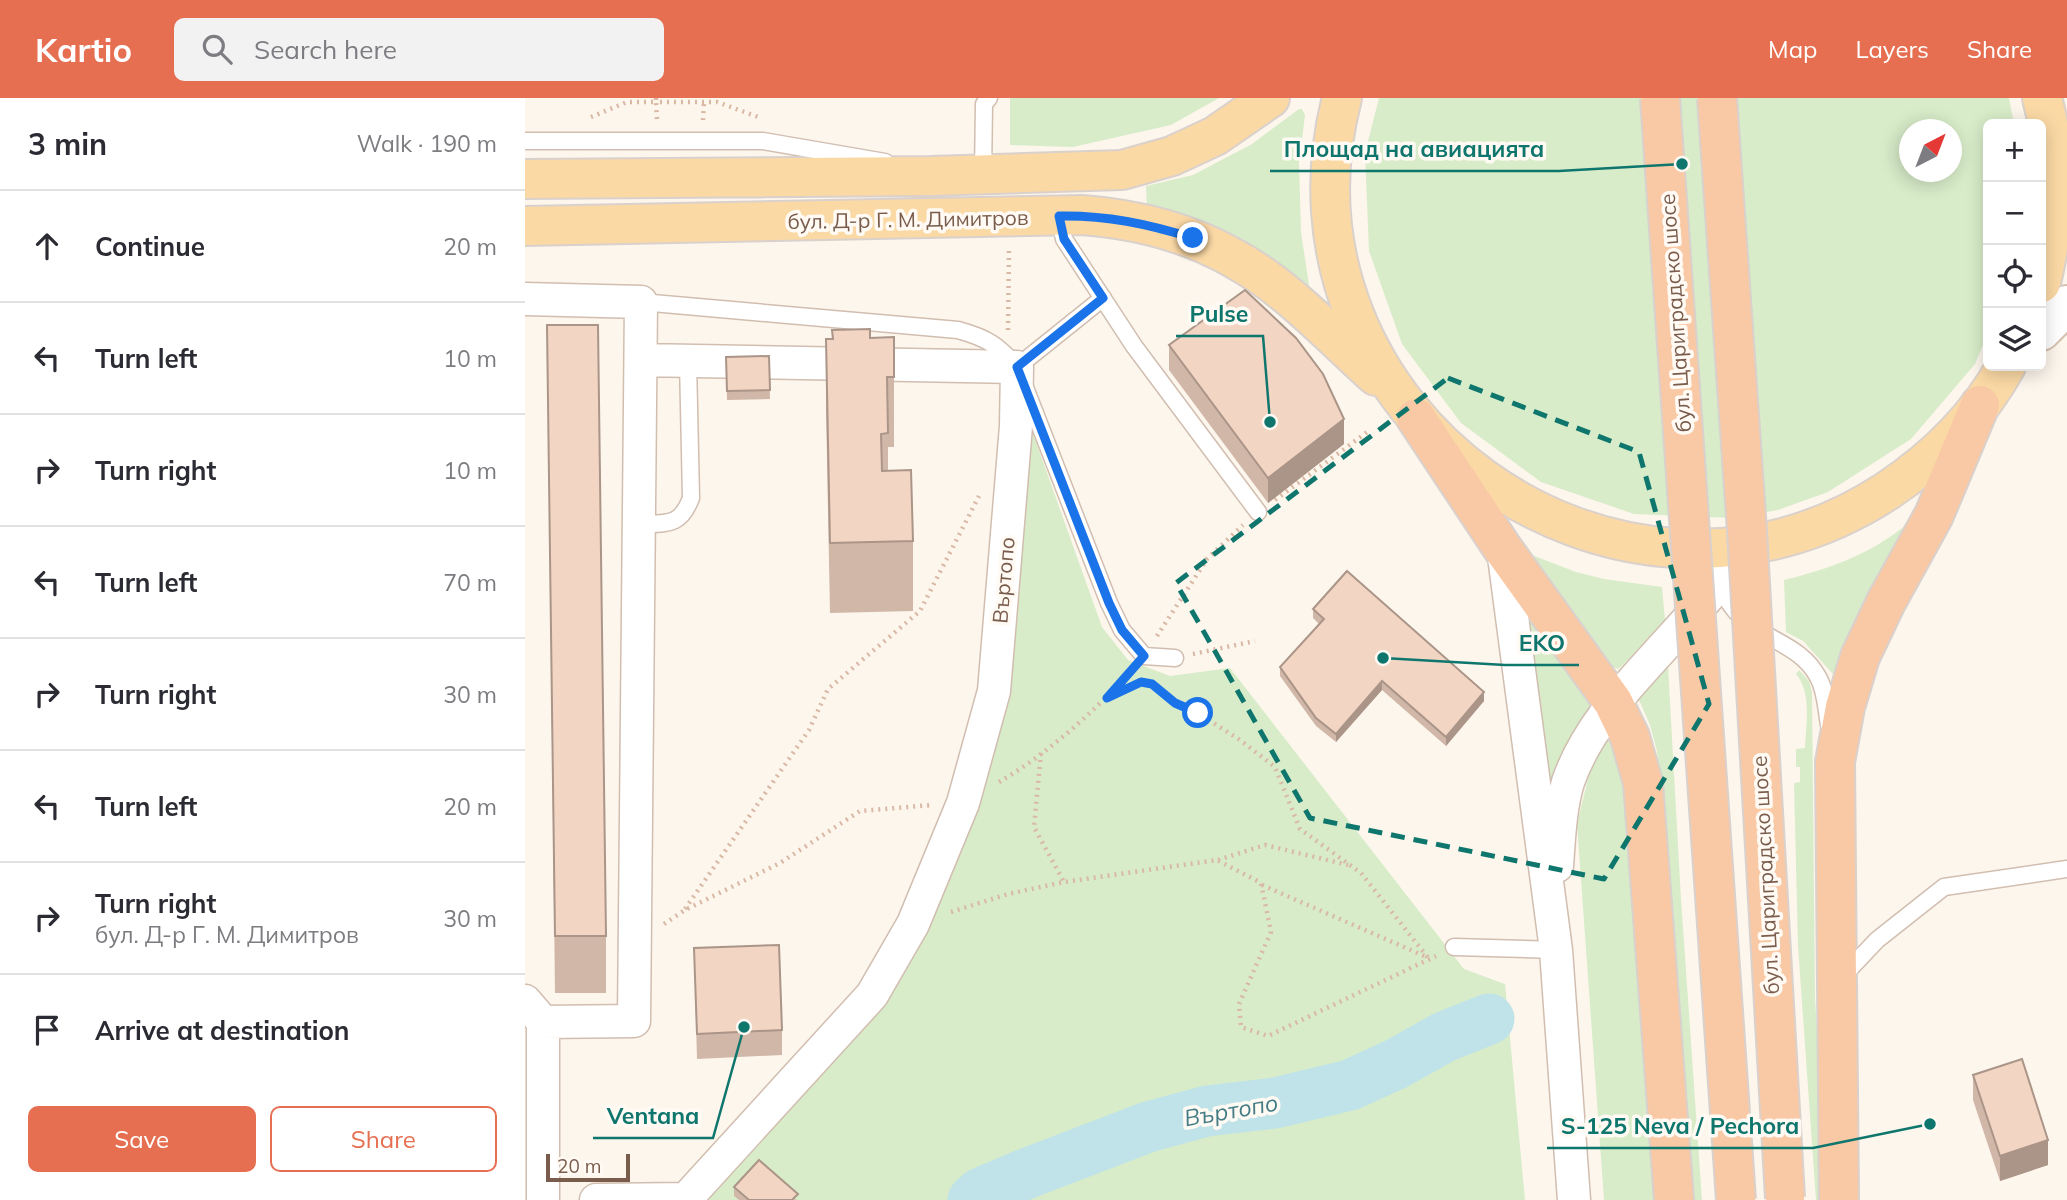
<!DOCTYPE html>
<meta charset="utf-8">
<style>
body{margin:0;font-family:Mulish,sans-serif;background:#f2f2f3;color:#2b2b33}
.controls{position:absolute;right:21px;top:21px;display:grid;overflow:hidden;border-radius:10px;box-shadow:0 4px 18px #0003}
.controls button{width:63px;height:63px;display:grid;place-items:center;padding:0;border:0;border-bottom:2px solid #e1e1e2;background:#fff;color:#2b2b33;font:35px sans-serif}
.compass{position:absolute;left:1374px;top:21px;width:63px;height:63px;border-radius:50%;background:#fff;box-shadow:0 4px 18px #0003;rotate:42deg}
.scale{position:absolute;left:21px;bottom:18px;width:84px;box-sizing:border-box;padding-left:7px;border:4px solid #7a5c4d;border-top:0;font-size:19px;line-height:24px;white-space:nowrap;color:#7a5c4d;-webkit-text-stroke:5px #fffaf3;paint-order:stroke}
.stop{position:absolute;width:21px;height:21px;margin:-16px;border:5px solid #1a73e8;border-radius:50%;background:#fff}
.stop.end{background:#1a73e8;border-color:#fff;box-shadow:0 2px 7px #0008}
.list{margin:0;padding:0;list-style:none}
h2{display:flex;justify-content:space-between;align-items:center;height:91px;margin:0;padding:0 28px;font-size:30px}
h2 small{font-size:23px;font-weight:400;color:#7c7c81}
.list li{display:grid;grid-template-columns:46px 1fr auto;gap:21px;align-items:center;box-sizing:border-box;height:112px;padding:0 28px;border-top:2px solid #e1e1e2}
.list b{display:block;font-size:26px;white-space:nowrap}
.list p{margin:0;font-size:23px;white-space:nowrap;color:#7c7c81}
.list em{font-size:23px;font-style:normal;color:#7c7c81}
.actions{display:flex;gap:14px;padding:21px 28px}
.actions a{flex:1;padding:16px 0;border:2px solid #e76f51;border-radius:10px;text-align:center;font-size:24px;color:#e76f51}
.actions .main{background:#e76f51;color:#fff}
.icon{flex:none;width:38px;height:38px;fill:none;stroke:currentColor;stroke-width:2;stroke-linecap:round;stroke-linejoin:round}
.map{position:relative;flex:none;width:1542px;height:1102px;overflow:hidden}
header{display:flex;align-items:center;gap:42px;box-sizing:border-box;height:98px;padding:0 35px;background:#e76f51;color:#fff}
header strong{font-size:33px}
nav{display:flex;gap:38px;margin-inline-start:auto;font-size:24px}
.search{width:490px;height:63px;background:#f2f2f3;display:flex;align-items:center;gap:18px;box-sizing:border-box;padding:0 24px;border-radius:10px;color:#7c7c81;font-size:26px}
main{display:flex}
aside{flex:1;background:#fff}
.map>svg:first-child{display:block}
.green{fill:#d8ecc9;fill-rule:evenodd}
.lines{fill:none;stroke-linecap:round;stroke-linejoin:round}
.river{stroke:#bfe3e8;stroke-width:51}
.service-casing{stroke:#d1beb0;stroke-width:19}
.minor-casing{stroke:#d1beb0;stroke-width:35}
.secondary-casing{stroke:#d6c0b0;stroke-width:42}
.primary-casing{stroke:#dad1cd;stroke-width:42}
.trunk-casing{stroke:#dad1cd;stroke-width:42}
.path{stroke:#d9b8a5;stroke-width:4.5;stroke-dasharray:2 5;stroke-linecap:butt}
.service{stroke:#fff;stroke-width:16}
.minor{stroke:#fff;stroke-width:32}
.secondary{stroke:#fff;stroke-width:38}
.primary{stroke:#fbd9a5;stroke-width:38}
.trunk{stroke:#f9c8a4;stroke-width:38}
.trunk-bridge-casing{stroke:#dad1cd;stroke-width:42;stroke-linecap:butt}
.trunk-bridge{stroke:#f9c8a4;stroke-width:38}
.wall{fill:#d1b7a8}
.shaded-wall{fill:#aa9588}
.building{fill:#f3d5c3;stroke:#aa9588;stroke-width:2}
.route{stroke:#1a73e8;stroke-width:9}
.marked{fill:none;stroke:#0f766e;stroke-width:5;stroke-dasharray:14 9;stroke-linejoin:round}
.labels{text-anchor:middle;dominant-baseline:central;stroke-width:7;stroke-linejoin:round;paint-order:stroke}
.street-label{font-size:21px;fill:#7a5c4d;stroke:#fffaf3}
.water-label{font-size:23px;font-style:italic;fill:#437c86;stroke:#fffaf3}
.leader{fill:none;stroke:#0f766e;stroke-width:2.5}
.callout-dot{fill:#0f766e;stroke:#fffaf3;stroke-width:2.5}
.callout-label{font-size:23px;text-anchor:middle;font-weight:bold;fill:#0f766e;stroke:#fffaf3;stroke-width:7;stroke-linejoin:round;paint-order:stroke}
</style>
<header>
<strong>Kartio</strong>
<div class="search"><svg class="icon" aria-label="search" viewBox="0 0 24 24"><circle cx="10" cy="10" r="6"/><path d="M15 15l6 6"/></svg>Search here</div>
<nav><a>Map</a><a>Layers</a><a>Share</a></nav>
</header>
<main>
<aside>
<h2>3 min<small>Walk · 190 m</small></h2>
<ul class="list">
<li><svg class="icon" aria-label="ahead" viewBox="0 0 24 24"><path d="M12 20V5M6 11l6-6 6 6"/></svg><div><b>Continue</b></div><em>20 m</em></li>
<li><svg class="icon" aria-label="left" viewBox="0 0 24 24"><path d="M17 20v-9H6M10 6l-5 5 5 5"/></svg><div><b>Turn left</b></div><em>10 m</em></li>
<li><svg class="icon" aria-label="right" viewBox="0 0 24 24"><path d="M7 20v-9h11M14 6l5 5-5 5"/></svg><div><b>Turn right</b></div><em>10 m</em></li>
<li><svg class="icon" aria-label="left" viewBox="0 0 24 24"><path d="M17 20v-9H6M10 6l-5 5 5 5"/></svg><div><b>Turn left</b></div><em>70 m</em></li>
<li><svg class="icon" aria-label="right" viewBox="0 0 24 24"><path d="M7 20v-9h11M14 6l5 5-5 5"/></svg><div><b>Turn right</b></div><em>30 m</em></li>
<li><svg class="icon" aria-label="left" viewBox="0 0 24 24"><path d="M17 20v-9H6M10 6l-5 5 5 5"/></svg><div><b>Turn left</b></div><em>20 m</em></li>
<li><svg class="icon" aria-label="right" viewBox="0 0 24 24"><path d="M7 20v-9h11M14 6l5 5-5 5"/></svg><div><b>Turn right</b><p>бул. Д-р Г. М. Димитров</p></div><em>30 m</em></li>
<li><svg class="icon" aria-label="arrive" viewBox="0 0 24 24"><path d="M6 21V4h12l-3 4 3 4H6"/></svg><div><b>Arrive at destination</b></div></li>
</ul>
<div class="actions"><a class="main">Save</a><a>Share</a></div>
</aside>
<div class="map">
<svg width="1542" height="1102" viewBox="0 0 1542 1102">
<rect width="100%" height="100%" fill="#fdf6ec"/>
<path class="green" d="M485 0H694L646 27 548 49 485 47Z
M854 0H1484L1489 26H1463V235L1450 266 1386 341 1303 394 1253 412 1208 420 1109 416 1016 384 936 325 877 246 844 153 840 55ZM1384 32H1426V74H1384Z
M774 11H777L780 17 774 65 776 134 784 187 780 192 622 110 621 88 668 77 727 46Z
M506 330 577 529 603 562 645 578 705 570 939 871 980 886 1000 1102H160L347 897 438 705Z
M1383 425 1311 575 1308 576 1278 543 1261 534 1259 482C1304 471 1347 456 1383 425Z
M994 452 1051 474 1079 481 1137 489 1140 522 1098 567 1093 571 1088 569Z
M1002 514 1071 602 1021 721Z
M1143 568 1156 801 1177 1102H1165L1132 653 1125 627 1114 602 1116 595Z
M1274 572 1284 583 1287 594 1290 899 1301 1102H1291L1273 848 1269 685 1275 684V669H1271V651L1280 650C1281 626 1287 595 1271 576Z
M1085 632 1099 650 1134 1102H1079L1052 726 1067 664Z"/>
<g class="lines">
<path class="river" d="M448 1102 456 1095 503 1075 623 1029 682 1013 750 1005 825 987 871 966 919 939 964 921"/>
<g class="service-casing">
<path id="service" d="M0 43H238L360 64
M458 76 459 6 464 0
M534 118 539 141 609 248 733 414
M116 204 433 232C462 240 473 247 492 269L584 505 597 532 619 558 650 560
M492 269 578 200
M114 426C142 425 155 429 166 400L163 263
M1195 486C1216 544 1270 536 1293 579 1301 593 1301 611 1304 627
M929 849 1031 852
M1317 879 1352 842 1419 789 1542 771"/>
</g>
<g class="minor-casing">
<path id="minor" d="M0 201 116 204 109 923 18 924
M116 262 492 269 491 328 469 593 438 705 388 826 347 897 160 1102
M978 451 1031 852 1049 1102
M1032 768C1034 741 1035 711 1043 684 1062 629 1103 588 1141 546 1171 513 1201 480 1228 445
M0 903 18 924V1102
M71 1102 161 1101"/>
</g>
<g class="secondary-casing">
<path id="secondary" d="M1516 233 1542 207"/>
</g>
<g class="primary-casing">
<path id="primary" d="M817 0C736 312 1091 570 1362 393 1410 361 1453 319 1481 268
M0 81 406 78 597 72 647 58 690 38 745 0
M0 128 557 117C611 121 663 134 710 161 763 190 806 238 851 278
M1516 185C1530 125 1534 61 1517 0"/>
</g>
<g class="trunk-casing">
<path id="trunk" d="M891 320 978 451 1088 604 1105 639 1118 685 1149 1102
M1314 1102 1310 664 1320 609 1335 559 1361 504 1409 417 1455 307"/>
</g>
<path class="path" d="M66 19 102 4H131V0
M132 21 131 4H192L236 20
M178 22 179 4
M483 232 484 150
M750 402 845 332
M632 538 682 461 718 427
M668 556 730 543
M586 599 616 584 627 586 650 605 673 615 715 642 750 669 775 731 836 775 904 861
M516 655 509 729 539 784
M474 684C521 657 569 614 606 573
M693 762 740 747 823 767
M737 787 904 860
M160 811 284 632 303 591 395 513 454 398
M426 814 483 796 539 784 692 762 736 785 746 834 714 906 716 929 743 938 911 858
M139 826 160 812 255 765 335 713 407 707"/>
<use href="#service" class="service"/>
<use href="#minor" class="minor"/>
<use href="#secondary" class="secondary"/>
<use href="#primary" class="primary"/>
<use href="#trunk" class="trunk"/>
<g class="trunk-bridge-casing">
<path id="trunk-bridge" d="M1135 0 1211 1102
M1192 0 1222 433 1260 1100"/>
</g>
<use href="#trunk-bridge" class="trunk-bridge"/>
</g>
<path class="wall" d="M22 227 81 838V895H30Z
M345 240 369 279V349H363V373L388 443V513L305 515 301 311V241Z
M644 247 819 346 743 405 644 272Z
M244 258 245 301 202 302 201 259Z
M788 511 959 603 921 648 857 592 811 644 791 628 755 578V569L794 526 788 520Z
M169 850 257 932V957L172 961Z
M1448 977 1523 1067 1475 1083 1448 1002Z
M209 1089 273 1102H214L209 1098Z"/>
<path class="shaded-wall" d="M819 321V346L743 405V380Z
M857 583V592L811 644V636Z
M959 594V603L921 648V639Z
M1523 1042V1067L1475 1083V1058Z"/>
<path class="building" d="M720 192 771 240 798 276 819 321 743 380 644 247Z
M22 227H73L81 838H30Z
M345 231V240L369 239V279H362L363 335 356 336 357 373 386 372 388 443 305 445 301 241H308L307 232Z
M244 258 245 292 202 293 201 259Z
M822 473 959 594 921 639 857 583 811 636 791 620 755 569 799 521 788 511Z
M254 847 257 932 172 936 169 850Z
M1497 961 1523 1042 1475 1058 1448 977Z
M234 1062 273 1096 267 1102H224L209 1089Z"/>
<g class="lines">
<path class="route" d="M668 140C623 126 581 117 534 118L539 141 578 200 492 269 584 505 597 532 619 558 582 600 616 584 627 586 650 605 673 615"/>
</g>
<path class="marked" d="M923 280 1114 354 1184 606 1079 781 785 720 651 485Z"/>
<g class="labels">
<g class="street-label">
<text transform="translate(383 121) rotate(-1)">бул. Д-р Г. М. Димитров</text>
<text transform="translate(1150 215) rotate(-94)">бул. Цариградско шосе</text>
<text transform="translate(478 482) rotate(-85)">Въртопо</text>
<text transform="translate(1240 777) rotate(-93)">бул. Цариградско шосе</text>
</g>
<g class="water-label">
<text transform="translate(706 1012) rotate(-10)">Въртопо</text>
</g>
</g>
<path class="leader" d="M1157 66L1034 73H745M745 324L738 238H651M858 560L980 567H1054M219 929L188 1040H68M1405 1026L1288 1050H1022"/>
<g class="callout-dot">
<circle cx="1157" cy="66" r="7"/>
<circle cx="745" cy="324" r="7"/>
<circle cx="858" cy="560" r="7"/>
<circle cx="219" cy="929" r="7"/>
<circle cx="1405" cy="1026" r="7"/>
</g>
<g class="callout-label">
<text x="889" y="59">Площад на авиацията</text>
<text x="694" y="224">Pulse</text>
<text x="1017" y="553">EKO</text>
<text x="128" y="1026">Ventana</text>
<text x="1155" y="1036">S-125 Neva / Pechora</text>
</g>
</svg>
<div class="controls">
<button>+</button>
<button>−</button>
<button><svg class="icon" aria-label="locate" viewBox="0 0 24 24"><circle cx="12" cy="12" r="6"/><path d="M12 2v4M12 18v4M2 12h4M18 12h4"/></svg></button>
<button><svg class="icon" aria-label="layers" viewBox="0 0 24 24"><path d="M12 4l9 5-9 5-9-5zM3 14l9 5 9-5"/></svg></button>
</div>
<svg class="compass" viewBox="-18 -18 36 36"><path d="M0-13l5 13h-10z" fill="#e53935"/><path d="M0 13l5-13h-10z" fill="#7c7c81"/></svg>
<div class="scale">20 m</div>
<div class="stop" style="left:673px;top:615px"></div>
<div class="stop end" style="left:668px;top:140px"></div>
</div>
</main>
